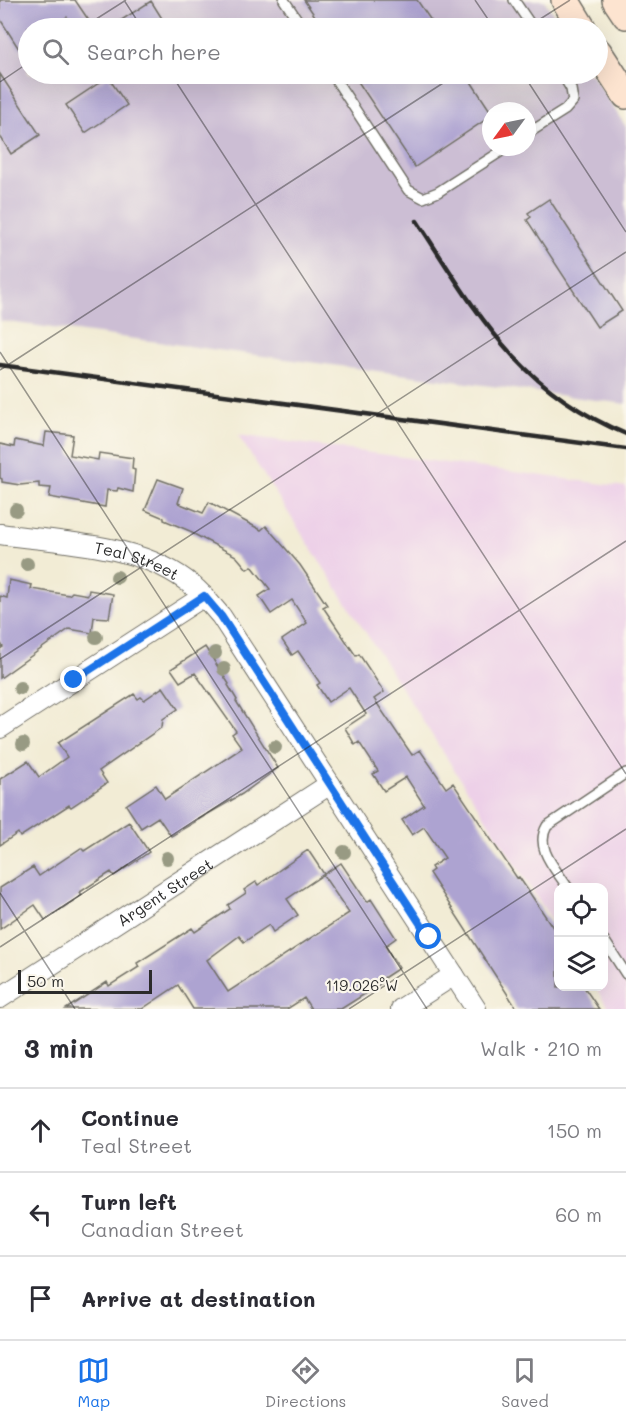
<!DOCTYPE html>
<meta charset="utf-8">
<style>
body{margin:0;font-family:Mali,sans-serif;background:#f2f2f3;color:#2b2b33}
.controls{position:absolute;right:18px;bottom:18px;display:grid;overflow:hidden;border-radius:12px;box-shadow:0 6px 24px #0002}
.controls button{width:54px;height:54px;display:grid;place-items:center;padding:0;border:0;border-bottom:2px solid #e1e1e2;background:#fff;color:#2b2b33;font:30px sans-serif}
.compass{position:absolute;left:482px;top:102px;width:54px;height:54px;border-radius:50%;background:#fff;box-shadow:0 6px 24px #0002;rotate:237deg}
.scale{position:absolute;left:18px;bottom:15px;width:134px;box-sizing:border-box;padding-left:6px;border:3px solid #2b2b2b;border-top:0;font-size:16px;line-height:21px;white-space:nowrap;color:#2b2b2b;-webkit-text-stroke:4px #fbf7ec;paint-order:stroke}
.stop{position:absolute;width:18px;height:18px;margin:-14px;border:4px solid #1a73e8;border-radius:50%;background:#fff}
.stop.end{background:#1a73e8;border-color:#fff;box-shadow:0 2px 6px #0008}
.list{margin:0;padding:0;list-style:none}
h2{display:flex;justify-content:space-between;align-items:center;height:78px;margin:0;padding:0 24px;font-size:26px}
h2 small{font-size:20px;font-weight:400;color:#7c7c81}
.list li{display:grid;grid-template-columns:39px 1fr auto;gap:18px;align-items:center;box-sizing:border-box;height:84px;padding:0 24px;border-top:2px solid #e1e1e2}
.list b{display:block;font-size:22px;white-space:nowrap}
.list p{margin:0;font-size:20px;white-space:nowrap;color:#7c7c81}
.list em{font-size:20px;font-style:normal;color:#7c7c81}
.icon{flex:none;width:33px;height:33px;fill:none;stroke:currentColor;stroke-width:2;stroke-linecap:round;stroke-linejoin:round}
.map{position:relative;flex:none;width:626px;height:1009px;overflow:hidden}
.search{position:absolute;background:#fff;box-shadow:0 6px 24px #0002;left:18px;right:18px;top:18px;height:66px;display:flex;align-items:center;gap:15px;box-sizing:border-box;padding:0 21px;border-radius:33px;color:#7c7c81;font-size:22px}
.sheet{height:330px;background:#fff}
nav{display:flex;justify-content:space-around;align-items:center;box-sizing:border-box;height:84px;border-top:2px solid #e1e1e2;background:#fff;font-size:16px;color:#7c7c81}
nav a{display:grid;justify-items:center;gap:3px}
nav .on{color:#1a73e8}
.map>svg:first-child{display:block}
.built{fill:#edd0e8}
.industrial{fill:#ccbed4;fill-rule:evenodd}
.building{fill:#ada3d1}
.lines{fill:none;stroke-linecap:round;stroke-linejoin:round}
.lane-casing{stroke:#716f66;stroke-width:12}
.street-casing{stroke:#716f66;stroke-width:22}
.secondary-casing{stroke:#716f66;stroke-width:30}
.lane{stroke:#fff;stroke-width:9}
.street{stroke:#fff;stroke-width:20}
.secondary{stroke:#fde4d0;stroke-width:27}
.rail{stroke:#2b2b2b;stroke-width:4.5}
.tree{fill:#989a83}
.route{stroke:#1a73e8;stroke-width:8}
.ticks{fill:none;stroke:#2b2b2b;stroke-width:1.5;stroke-opacity:0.45}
.labels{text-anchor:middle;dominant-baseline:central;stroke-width:4.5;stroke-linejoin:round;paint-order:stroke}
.street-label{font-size:16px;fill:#2b2b2b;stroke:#fbf7ec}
.ticks-label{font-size:15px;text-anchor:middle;fill:#2b2b2b;stroke:#fbf7ec;stroke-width:4.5;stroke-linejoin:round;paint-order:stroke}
</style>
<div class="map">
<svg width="626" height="1009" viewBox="0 0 626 1009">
<rect width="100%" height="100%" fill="#fbf7ec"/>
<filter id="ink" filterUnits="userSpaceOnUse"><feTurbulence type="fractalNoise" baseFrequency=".0167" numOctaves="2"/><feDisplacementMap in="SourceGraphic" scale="12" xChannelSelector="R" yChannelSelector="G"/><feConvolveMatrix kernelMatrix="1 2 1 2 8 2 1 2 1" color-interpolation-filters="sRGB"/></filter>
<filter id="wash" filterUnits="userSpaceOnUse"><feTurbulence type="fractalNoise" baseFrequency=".008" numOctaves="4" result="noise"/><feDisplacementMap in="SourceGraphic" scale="24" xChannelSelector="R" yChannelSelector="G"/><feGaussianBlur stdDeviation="1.35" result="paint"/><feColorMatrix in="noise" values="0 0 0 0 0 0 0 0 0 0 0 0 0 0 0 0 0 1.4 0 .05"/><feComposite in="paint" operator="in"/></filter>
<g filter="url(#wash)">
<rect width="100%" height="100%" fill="#f2ecd5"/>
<path class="built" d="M238 435 626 487V1009H609L595 987 604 986V888H558V930Z"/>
<path class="industrial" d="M0 0H544L563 28H28V74H592L626 127V404L0 321ZM491 111H527V147H491Z"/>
<g id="blocks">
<path class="building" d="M0 0H75L94 28H75L67 17 50 28H28V43L19 49 0 19Z
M304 0H417L436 28H323Z
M151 1 168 28H109Z
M0 74 40 135 11 154 0 136Z
M353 74H466L491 112V116L415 167Z
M108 77 127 105 85 133 66 105Z
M549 199 622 311 597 327 527 220 531 217 528 213Z
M46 432 73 435 70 455 98 460 99 453 133 458 132 469 135 470 133 492 118 488 117 491 107 490 105 507 49 497 51 488 39 487V483L20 485 2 482V479L0 478V444L14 447 15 440 44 446Z
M158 479 183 488 178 503 203 513 209 502 261 530 266 526 300 565 327 605 323 607 356 656 359 654 384 692 374 699 412 755 420 750 446 788 453 783 517 878 519 877 558 935V987H584L599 1009H517L429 873 433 870 431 867 445 858 424 827 412 835 402 820 424 805 406 777 384 791 373 774 378 771 359 742 355 745 345 728 366 714 349 688 328 702 317 685 320 683 298 651 292 655 282 640 307 623 292 600 271 614 259 596 270 589 252 566 247 569 236 556 190 532V531L164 520V518L145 510Z
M9 580 32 585 31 589 69 595 72 592 88 595 89 590 113 594 109 618 94 617 92 633 69 629 0 678V649L3 647 0 642V596L7 598Z
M205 647 229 684 228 685 237 700 236 701 278 768 242 794 171 836 158 817 141 828 126 805 156 785 165 799 242 748 232 734 236 731 195 673 180 682 171 669Z
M163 687 178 709 163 719 162 727 99 771 107 783 71 807 69 805 20 837 18 833 0 845V779L28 761 39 777 67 757 58 743 134 694 138 699 141 697 144 700Z
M129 822 149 852 114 876 111 872 80 892 82 895 45 920 35 905 0 929V888L33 867 39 876 81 848 84 851Z
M308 850 324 874 287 899 298 915 273 932 269 925 244 942 239 936 207 960 228 992 349 913 323 875 341 863 367 902 371 899 396 938 385 946 399 968 382 979 384 981 371 990 341 1009H311L304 998 287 1009H193L178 985 142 1009H66L107 982 109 986 139 967 137 963 192 928 195 932 230 909 228 905 246 893 244 890 256 882 258 885Z"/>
</g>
</g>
<g filter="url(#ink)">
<use href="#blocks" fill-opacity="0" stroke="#716f66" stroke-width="1.5"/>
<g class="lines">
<g class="lane-casing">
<path id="lane" d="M284 0 303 28
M514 0 533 28
M332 74 408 190 423 198 438 192 508 147
M527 134 565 110 573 101 571 89 562 74
M568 888C556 869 534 848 547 826L626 773
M604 940 626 974"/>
</g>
<g class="street-casing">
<g id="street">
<path id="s1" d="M0 534C63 543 143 543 193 586 204 595 212 606 221 616L476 1009"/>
<path d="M0 728 204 596"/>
<path id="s2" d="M0 998 330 784"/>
<path d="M401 1009 454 975"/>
</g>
</g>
<g class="secondary-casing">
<path id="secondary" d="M565 0 582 28
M616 0 626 15
M598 52 626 95"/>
</g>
<use href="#lane" class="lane"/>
<use href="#street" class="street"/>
<use href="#secondary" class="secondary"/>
<path class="rail" d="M417 221C478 314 517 388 626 434
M0 365 626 449"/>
</g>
<g class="tree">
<circle cx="16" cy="510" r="7"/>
<circle cx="27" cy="564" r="7"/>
<circle cx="117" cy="577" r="7"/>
<circle cx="96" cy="637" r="7"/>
<circle cx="215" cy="653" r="7"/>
<circle cx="224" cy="669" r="7"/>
<circle cx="20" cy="688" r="7"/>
<circle cx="23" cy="744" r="7"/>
<circle cx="275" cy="747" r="7"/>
<circle cx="344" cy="852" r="7"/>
<circle cx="167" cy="858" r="7"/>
</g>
</g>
<g class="lines" filter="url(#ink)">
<path class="route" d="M74 680 204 596 221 616 429 937"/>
</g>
<path class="ticks" d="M124 0 142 28M475 0 494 28M82 28 126 0M526 28 570 0M171 74 626 774M523 74 626 232M0 82 28 63M0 352 427 1009M0 370 457 74M0 659 626 252M0 893 75 1009M0 947 626 541M349 1009 626 829"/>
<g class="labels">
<g class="street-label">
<text stroke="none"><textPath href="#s1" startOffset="140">Teal Street</textPath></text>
<text stroke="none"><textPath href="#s2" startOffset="196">Argent Street</textPath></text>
</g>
</g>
<g class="ticks-label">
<text x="362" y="991">119.026°W</text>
</g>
</svg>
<div class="controls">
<button><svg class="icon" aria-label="locate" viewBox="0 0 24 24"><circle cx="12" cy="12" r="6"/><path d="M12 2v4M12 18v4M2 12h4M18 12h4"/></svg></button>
<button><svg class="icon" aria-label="layers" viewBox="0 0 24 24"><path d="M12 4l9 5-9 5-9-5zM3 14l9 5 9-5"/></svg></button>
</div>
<svg class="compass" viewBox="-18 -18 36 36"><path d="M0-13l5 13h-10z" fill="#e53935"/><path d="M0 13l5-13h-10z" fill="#7c7c81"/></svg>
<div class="scale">50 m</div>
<div class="stop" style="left:429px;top:937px"></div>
<div class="stop end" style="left:74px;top:680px"></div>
<div class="search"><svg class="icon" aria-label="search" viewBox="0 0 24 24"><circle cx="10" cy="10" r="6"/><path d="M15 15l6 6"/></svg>Search here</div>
</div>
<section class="sheet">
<h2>3 min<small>Walk · 210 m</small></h2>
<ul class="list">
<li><svg class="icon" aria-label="ahead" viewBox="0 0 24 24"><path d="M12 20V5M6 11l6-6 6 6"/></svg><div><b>Continue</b><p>Teal Street</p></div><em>150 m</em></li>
<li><svg class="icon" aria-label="left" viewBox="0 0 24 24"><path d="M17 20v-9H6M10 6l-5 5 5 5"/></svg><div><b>Turn left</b><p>Canadian Street</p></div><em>60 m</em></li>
<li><svg class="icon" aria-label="arrive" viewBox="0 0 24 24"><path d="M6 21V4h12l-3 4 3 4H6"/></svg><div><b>Arrive at destination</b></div></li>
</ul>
</section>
<nav>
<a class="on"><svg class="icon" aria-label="map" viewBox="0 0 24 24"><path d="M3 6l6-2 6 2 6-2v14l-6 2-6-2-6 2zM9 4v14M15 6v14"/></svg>Map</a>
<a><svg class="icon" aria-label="directions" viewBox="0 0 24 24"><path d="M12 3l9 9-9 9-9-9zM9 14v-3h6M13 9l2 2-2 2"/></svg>Directions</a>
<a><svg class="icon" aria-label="saved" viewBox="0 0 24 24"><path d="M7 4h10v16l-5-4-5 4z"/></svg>Saved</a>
</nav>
